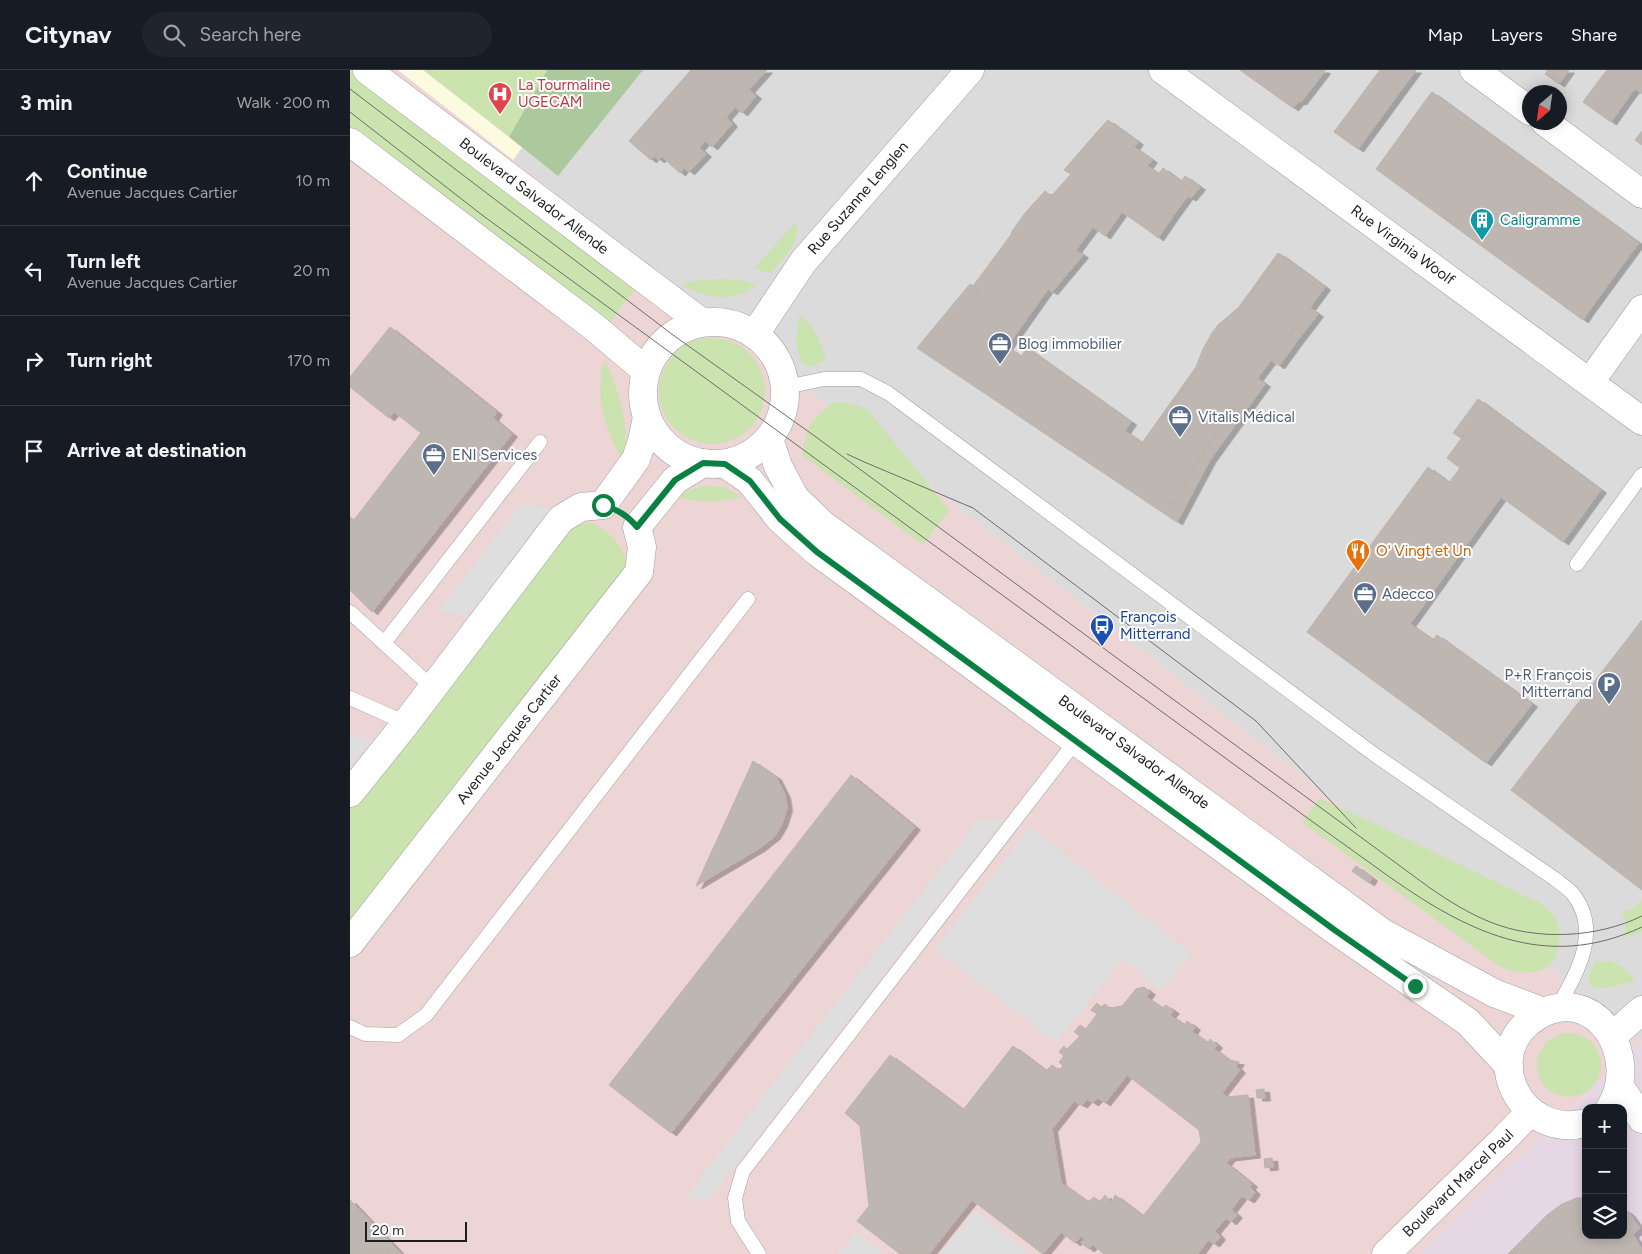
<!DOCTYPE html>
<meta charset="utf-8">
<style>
body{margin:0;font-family:Figtree,sans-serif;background:#20242c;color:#f1f3f6}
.controls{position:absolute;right:15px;bottom:15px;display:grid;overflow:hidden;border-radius:10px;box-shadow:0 2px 12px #0003}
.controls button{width:45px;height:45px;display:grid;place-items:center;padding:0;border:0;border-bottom:1px solid #363941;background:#171b24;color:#f1f3f6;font:25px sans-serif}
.compass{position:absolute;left:1172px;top:15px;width:45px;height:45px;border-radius:50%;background:#171b24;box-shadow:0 2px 12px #0003;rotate:209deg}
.scale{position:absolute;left:15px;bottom:12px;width:102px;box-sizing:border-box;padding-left:5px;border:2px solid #1e1e1e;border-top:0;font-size:14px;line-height:18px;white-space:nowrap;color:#1e1e1e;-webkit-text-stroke:4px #fff;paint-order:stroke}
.stop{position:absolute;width:15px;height:15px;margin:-11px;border:4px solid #0b8043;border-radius:50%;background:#fff}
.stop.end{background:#0b8043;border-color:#fff;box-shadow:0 1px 5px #0008}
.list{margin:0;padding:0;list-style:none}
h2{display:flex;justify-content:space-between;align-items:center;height:65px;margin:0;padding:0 20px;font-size:21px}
h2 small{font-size:16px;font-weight:400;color:#9ea1a6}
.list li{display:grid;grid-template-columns:32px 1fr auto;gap:15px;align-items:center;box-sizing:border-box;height:90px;padding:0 20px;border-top:1px solid #363941}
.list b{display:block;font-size:19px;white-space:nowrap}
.list p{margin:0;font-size:16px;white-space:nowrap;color:#9ea1a6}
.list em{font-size:16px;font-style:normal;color:#9ea1a6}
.icon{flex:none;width:28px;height:28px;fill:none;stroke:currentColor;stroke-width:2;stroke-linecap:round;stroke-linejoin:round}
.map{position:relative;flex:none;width:1292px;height:1184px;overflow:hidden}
header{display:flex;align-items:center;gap:30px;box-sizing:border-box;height:70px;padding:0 25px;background:#171b24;border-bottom:1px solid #363941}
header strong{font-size:24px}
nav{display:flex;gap:28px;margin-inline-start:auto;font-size:18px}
.search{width:350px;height:45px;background:#20242c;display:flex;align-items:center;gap:12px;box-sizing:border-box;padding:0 18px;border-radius:28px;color:#9ea1a6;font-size:19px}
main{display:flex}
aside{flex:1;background:#171b24}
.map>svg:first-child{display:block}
.residential{fill:#dbdbdb;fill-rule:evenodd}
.commercial{fill:#edd5d5}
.industrial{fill:#e6d7e4;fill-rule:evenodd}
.education{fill:#fcfbdf}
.grass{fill:#cae3af}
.forest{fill:#abc99d}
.parking{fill:#dedede}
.building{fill:#beb6b1;stroke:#beb1a8;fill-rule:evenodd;filter:url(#shadow)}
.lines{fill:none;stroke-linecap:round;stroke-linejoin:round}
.service-casing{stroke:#9f9f9f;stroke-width:15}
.minor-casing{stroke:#9f9f9f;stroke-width:29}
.tertiary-casing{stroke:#9f9f9f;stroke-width:29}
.service{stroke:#fff;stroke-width:14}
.minor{stroke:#fff;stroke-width:28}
.tertiary{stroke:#fff;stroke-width:28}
.tram{stroke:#6c6c6c;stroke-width:1}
.route{stroke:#0b8043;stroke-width:6}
.labels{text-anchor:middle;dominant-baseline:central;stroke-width:4;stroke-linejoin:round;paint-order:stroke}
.health-label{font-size:15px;fill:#be3a42;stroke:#fff;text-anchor:start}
.street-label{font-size:15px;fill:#1e1e1e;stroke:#fff}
.culture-label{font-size:15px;fill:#0d838f;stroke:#fff;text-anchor:start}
.service-label{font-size:15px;fill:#4e5e75;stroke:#fff;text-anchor:start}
.food-label{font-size:15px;fill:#c56008;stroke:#fff;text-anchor:start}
.transit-label{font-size:15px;fill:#164399;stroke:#fff;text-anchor:start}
</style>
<header>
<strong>Citynav</strong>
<div class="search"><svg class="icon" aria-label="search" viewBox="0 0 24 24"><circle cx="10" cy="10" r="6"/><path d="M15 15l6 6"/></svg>Search here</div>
<nav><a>Map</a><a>Layers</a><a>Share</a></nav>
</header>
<main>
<aside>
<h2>3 min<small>Walk · 200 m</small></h2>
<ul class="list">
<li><svg class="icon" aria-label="ahead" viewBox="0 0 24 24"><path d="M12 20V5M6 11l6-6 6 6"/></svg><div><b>Continue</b><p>Avenue Jacques Cartier</p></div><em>10 m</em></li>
<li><svg class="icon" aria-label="left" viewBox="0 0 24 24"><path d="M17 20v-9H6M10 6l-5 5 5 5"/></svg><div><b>Turn left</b><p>Avenue Jacques Cartier</p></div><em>20 m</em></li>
<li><svg class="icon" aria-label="right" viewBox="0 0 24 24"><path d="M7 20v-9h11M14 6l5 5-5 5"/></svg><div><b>Turn right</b></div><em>170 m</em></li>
<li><svg class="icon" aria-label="arrive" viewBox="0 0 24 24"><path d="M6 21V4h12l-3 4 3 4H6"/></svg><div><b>Arrive at destination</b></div></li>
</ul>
</aside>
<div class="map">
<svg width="1292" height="1184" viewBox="0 0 1292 1184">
<defs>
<filter id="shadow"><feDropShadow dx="5.5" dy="3" stdDeviation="0" flood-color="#0004"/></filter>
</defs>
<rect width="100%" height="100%" fill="#eeeae4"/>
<path class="residential" d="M227 0H1292V971L163 90ZM1180 22H1210V52H1180Z"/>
<path class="commercial" d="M0 0H48L1292 971 1070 1184H0Z"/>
<path class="industrial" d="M1292 971V1184H1070ZM1236 1038H1273V1165H1236Z"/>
<path class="education" d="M48 0H227L163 90Z"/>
<path class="grass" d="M73 0H197L159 67Z
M0 1 56 45 286 217 259 254 0 57Z
M446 152C450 174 434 188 420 203L404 198Z
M376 209 396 211 406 216C380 233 357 229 332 215L347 210Z
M449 245C464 256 471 272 476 290L459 297 451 292 446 272Z
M309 321a53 53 0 1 1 106 0a53 53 0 1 1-106 0Z
M254 291C266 309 277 349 276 371 276 377 274 383 272 390 255 358 244 327 254 291Z
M484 333C497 332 508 334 519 341L599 440 573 475 452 385C456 359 461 347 484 333Z
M354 416 374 417 391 427C369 433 350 433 328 427 336 421 343 418 354 416Z
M243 453C262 465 273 473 277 496L0 855V738L210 466 227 454Z
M970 728 1188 832C1193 836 1199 840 1203 845 1209 853 1210 863 1209 872 1206 906 1174 908 1149 896L952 752Z
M1292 830V862L1275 868V850L1272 842 1283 839Z
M1259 891 1273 897 1285 910C1277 913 1235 928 1239 907 1240 902 1244 896 1246 892Z
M1187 995a32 32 0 1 1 64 0a32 32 0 1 1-64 0Z"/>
<path class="forest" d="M197 0H293L208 106 159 67Z"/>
<path class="parking" d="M172 433 205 440 118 545 88 541Z
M0 666 21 669 0 697Z
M629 749H654L358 1131 335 1127Z
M680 757 841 883 812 920 772 889 706 973 585 879Z
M625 1140 679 1184H590Z
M506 1162 534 1184H488Z"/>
<path class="building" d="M341 0H417L399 20 406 26 392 43 385 37 349 78 356 84 339 102 311 78 301 90 279 71Z
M890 0H974L975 1 951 32 949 31 943 38Z
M1030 0H1066L1008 79 984 62Z
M1198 0H1219L1209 14 1195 4Z
M1257 0 1263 3 1258 10 1253 5Z
M1259 0H1277L1247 42 1233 32 1253 5 1258 10 1263 3Z
M1277 0H1292V24L1279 14 1274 21 1280 25 1261 52 1247 42Z
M1279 14 1285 19 1280 25 1274 21Z
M1082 22 1289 173 1285 178 1078 27Z
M1078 27 1285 178 1238 242 1032 91Z
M376 47 382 54 362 77 355 71Z
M758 50 788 72 781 81 756 63 753 67 747 62Z
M1292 61V75L1285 70Z
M747 62 753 67 756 63 781 81 784 77 802 90 793 101 805 109 813 98 842 120 823 146 818 142 802 163 772 142 755 166 743 157 726 180 733 185 702 222 698 219 657 277 671 287 677 278 781 352 775 361 792 373 809 349 811 351 930 184 952 200 950 204 973 220 940 264 948 270 929 296 921 290 851 384 823 435 583 276 629 220 623 216 655 173 665 180 672 170 661 163 675 143 682 148 721 104 714 100Z
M311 78 334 98 330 103 312 87 309 90 304 86Z
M1032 91 1238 242 1233 250 1026 99Z
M797 96 809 104 805 109 793 101Z
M835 106 850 117 841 128 837 126 842 120 831 112Z
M695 121 701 126 682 148 675 143Z
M818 142 823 146 808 168 802 163Z
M662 163 672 170 665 180 655 173Z
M928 183 930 184 811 351 809 349 846 297 853 279 862 263 868 255 889 237Z
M952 200 975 217 973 220 950 204Z
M620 214 629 220 583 276 823 435 852 384 860 390 827 452 567 278Z
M960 238 968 244 948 270 940 264Z
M40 257 147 342 143 348 162 364 22 542 0 520V447L4 450 71 363 44 342 39 348 0 317V307Z
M907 308 915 314 860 390 852 384Z
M1128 329 1251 420 1245 428 1130 343 1111 368 1103 363Z
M1130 343 1245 428 1213 472 1151 427 1060 554 1083 570 1087 565 1174 628 1136 680 971 560 1086 403 1099 413 1110 398 1097 388Z
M1078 397 1086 403 971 560 1136 680 1174 628 1182 634 1136 693 957 562Z
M1292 550V820L1161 720Z
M403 691 426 707 435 725 437 738 432 754 425 766 410 778 346 816Z
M501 705 565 757 321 1063 259 1015Z
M1006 796 1022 808 1019 813 1002 801Z
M794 917 800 922 796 927 812 938 816 935 824 941 820 945 834 955 837 951 845 957 842 962 858 973 860 969 867 975 864 979 879 990 889 992 886 996 890 1000 872 1023 877 1027 898 1025 905 1085 880 1088 876 1093 902 1114 900 1117 905 1122 899 1130 892 1126 881 1140 887 1145 881 1152 876 1148 865 1161 870 1167 864 1174 858 1170 848 1184H754L743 1175 739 1179 731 1173 734 1169 731 1166 725 1173 711 1162 693 1184 622 1130 579 1184H550L507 1151 519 1136 510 1056 495 1043 540 985 613 1040 663 976 696 1001 702 995 709 1000 713 996 709 992 714 986 709 982 714 976 717 979 730 966 724 962 730 955 736 959 747 944 741 940 747 933 751 937 755 934 760 938 772 936 786 919ZM777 1005 849 1060 851 1072 793 1146 765 1125 762 1133 755 1125 750 1132 744 1127 738 1132 711 1113 702 1059 724 1031 732 1035 737 1029 743 1033 748 1028 755 1033Z
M914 1019 915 1028H907L906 1020Z
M922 1088 923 1097 915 1098 914 1089Z
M1227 1128H1236V1165H1273V1139L1279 1143 1290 1158 1264 1184H1158L1197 1145 1212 1134Z
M0 1130 43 1175 36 1182 39 1184H0Z
M1283 1165 1292 1179V1184H1264Z
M43 1175 51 1184H39L36 1182Z"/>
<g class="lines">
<g class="service-casing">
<path id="service" d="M436 317 474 309H511L538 323 1025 685 1205 809C1211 814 1218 818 1223 824 1252 861 1227 903 1207 938
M1227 494 1292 405
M0 542 83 618
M34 573 190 372
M0 628 56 653
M0 957 15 964 48 965 76 945 398 529
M409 1184 388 1151 385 1128 393 1101 726 671"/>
</g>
<g class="minor-casing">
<path id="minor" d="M813 0 1292 351
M1124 0 1180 41
M1195 52 1292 124
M405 264 453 192 620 0
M1240 312 1292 239
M0 723 53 657 211 449 231 437 253 435 286 389 292 371 297 347
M0 873 289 502 292 477 287 457 325 410 353 393"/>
</g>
<g class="tertiary-casing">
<path id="tertiary" d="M17 0 351 252
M0 72 244 257 296 301
M293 323a71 71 0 1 1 142 0a71 71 0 1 1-142 0Z
M419 369 428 396 445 428 472 454 1033 863 1144 923 1194 942
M375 394 400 411 430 449 467 482 986 861 1118 952 1159 996
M1266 963 1292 940
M1272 1020 1292 1049
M1236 1053C1169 1070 1128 982 1187 946 1246 911 1292 988 1260 1038
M1036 1184 1152 1071 1180 1042"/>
</g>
<use href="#service" class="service"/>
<use href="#minor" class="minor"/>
<use href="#tertiary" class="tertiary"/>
<path class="tram" d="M0 19 323 265 466 367 1080 818C1099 831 1118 843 1140 852 1187 871 1247 868 1292 846
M0 42 132 145 956 747C982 766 1008 784 1034 803 1114 860 1194 903 1292 857
M497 384 512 391 623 438 906 651 1006 758"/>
</g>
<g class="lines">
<path class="route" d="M253 435C268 440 277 445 287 457L325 410 353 393 375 394 400 411 430 449 467 482 986 861 1065 916"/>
</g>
<defs>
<g id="hospital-pin" transform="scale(1.25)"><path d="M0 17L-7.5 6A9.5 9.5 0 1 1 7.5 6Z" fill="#e0444e" stroke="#fff"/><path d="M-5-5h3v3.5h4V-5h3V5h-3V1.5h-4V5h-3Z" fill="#fff"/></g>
<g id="building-pin" transform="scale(1.25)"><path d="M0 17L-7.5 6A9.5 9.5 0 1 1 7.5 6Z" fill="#0f9aa8" stroke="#fff"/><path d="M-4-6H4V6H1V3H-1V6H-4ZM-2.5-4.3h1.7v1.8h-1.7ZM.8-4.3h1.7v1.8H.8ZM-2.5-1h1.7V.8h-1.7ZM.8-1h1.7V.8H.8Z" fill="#fff"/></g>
<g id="office-pin" transform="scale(1.25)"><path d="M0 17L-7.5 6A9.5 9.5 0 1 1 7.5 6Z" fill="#5c6f8a" stroke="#fff"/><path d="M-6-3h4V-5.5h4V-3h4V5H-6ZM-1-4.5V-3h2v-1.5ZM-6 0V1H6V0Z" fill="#fff"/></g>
<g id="restaurant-pin" transform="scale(1.25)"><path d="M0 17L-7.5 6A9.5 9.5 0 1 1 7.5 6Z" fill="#e8710a" stroke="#fff"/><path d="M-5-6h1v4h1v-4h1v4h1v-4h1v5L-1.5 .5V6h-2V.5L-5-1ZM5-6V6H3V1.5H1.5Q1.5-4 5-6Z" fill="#fff"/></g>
<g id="bus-pin" transform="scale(1.25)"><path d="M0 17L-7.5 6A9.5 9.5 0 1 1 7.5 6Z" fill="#1a4fb4" stroke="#fff"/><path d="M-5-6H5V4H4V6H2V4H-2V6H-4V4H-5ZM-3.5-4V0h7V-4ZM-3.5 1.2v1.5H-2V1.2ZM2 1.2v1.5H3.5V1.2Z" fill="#fff"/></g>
<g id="parking-pin" transform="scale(1.25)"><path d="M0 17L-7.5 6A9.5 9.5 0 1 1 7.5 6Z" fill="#5c6f8a" stroke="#fff"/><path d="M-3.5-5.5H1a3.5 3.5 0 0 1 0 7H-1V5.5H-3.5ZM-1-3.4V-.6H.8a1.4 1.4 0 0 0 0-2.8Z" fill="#fff"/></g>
</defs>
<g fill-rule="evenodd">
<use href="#hospital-pin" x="150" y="24"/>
<use href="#building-pin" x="1132" y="150"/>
<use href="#office-pin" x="650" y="274"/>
<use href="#office-pin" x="830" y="347"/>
<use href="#office-pin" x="84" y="385"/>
<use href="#restaurant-pin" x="1008" y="481"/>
<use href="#office-pin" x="1015" y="524"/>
<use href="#bus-pin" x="752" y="556"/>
<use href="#parking-pin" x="1259" y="614"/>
</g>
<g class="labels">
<g class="health-label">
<text x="168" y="15">La Tourmaline<tspan x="168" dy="17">UGECAM</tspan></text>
</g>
<g class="street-label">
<text transform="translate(184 126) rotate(37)">Boulevard Salvador Allende</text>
<text transform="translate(508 128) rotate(-49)">Rue Suzanne Lenglen</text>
<text transform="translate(1053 175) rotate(36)">Rue Virginia Woolf</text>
<text transform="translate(159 669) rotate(-52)">Avenue Jacques Cartier</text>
<text transform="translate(784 682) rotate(36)">Boulevard Salvador Allende</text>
<text transform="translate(1108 1113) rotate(-44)">Boulevard Marcel Paul</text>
</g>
<g class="culture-label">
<text x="1150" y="150">Caligramme</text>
</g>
<g class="service-label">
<text x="668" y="274">Blog immobilier</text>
<text x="848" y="347">Vitalis Médical</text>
<text x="102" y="385">ENI Services</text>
<text x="1032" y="524">Adecco</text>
<text x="1242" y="605" text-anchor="end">P+R François<tspan x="1242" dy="17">Mitterrand</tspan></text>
</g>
<g class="food-label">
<text x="1026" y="481">O' Vingt et Un</text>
</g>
<g class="transit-label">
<text x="770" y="547">François<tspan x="770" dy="17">Mitterrand</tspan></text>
</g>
</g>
</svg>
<div class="controls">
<button>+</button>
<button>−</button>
<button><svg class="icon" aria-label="layers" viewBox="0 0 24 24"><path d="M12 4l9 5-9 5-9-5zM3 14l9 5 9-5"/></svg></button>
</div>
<svg class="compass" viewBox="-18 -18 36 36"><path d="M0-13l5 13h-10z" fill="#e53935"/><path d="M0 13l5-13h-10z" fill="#9ea1a6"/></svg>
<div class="scale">20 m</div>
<div class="stop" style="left:253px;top:435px"></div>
<div class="stop end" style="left:1065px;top:916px"></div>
</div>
</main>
